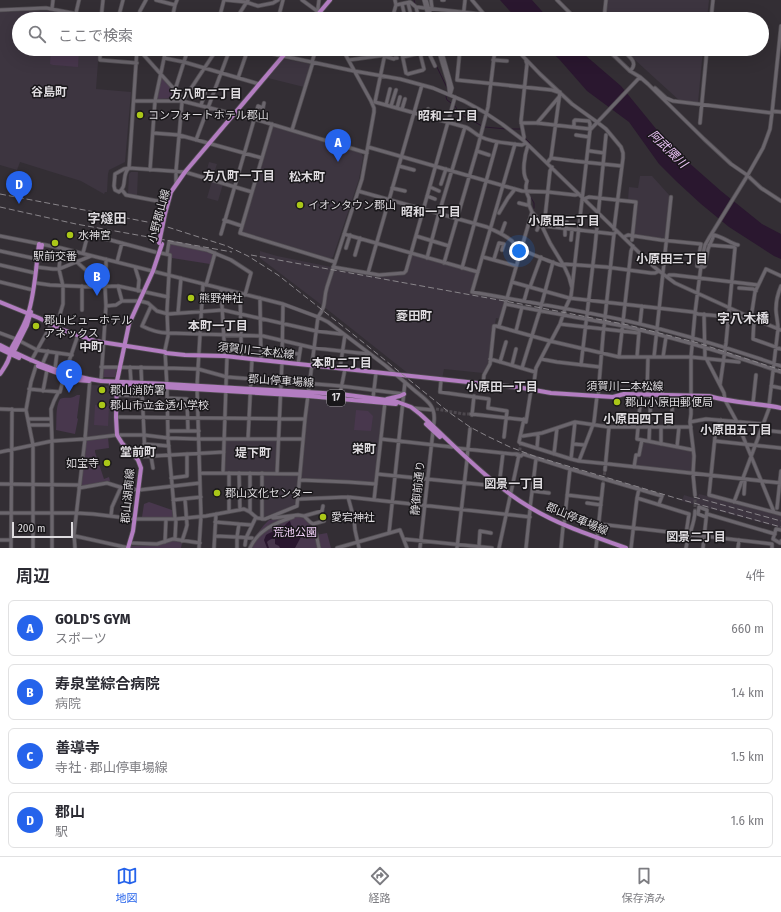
<!DOCTYPE html>
<html lang="ja">
<meta charset="utf-8">
<style>
body{margin:0;font-family:"Fira Sans Condensed","Noto Sans JP",sans-serif;background:#f7f7f7;color:#2b2b33}
.scale{position:absolute;left:12px;bottom:10px;width:61px;box-sizing:border-box;padding-left:4px;border:2px solid #dedbdf;border-top:0;font-size:11px;line-height:14px;white-space:nowrap;color:#dedbdf;-webkit-text-stroke:3px #19171a;paint-order:stroke}
.you{position:absolute;left:519px;top:251px;width:14px;height:14px;margin:-10px;border:3px solid #fff;border-radius:50%;background:#1a73e8;box-shadow:0 0 0 6px #1a73e833}
.badge{display:grid;place-items:center;width:26px;height:26px;border-radius:50%;background:#2563eb;color:#fff;font-size:13px;font-weight:700}
.pin{position:absolute;translate:-50% -33px;filter:drop-shadow(0 1px 2px #0008)}
.pin::after{content:'';position:absolute;top:21px;width:14px;height:12px;background:inherit;clip-path:polygon(0 0,100% 0,50% 100%)}
.list{margin:0;padding:0;list-style:none}
h2{display:flex;justify-content:space-between;align-items:center;height:52px;margin:0;padding:0 16px;font-size:17px}
h2 small{font-size:13px;font-weight:400;color:#7c7c81}
.list li{display:grid;grid-template-columns:26px 1fr auto;gap:12px;align-items:center;box-sizing:border-box;height:56px;margin:0 8px 8px;padding:0 8px;border:1px solid #e1e1e2;border-radius:6px}
.list b{display:block;font-size:15px;white-space:nowrap}
.list p{margin:0;font-size:13px;white-space:nowrap;color:#7c7c81}
.list em{font-size:13px;font-style:normal;color:#7c7c81}
.icon{flex:none;width:22px;height:22px;fill:none;stroke:currentColor;stroke-width:2;stroke-linecap:round;stroke-linejoin:round}
.map{position:relative;flex:none;width:781px;height:548px;overflow:hidden}
.search{position:absolute;background:#fff;box-shadow:0 4px 16px #0002;left:12px;right:12px;top:12px;height:44px;display:flex;align-items:center;gap:10px;box-sizing:border-box;padding:0 14px;border-radius:22px;color:#7c7c81;font-size:15px}
.sheet{height:308px;background:#fff}
nav{display:flex;justify-content:space-around;align-items:center;box-sizing:border-box;height:56px;border-top:1px solid #e1e1e2;background:#fff;font-size:11px;color:#7c7c81}
nav a{display:grid;justify-items:center;gap:2px}
nav .on{color:#2563eb}
.map>svg:first-child{display:block}
.built{fill:#3d3540}
.green{fill:#48374d}
.water{fill:#2a172f}
.lines{fill:none;stroke-linecap:round;stroke-linejoin:round}
.stream{stroke:#2a172f;stroke-width:1}
.minor-tunnel{stroke:#4d484e;stroke-width:3;stroke-dasharray:3 1.5;stroke-linecap:butt}
.minor-casing{stroke:#514d52;stroke-width:4.5}
.major-casing{stroke:#514d52;stroke-width:5.5}
.minor{stroke:#6b666d;stroke-width:3}
.major{stroke:#b37dc1;stroke-width:4}
.rail{stroke:#89858a;stroke-width:1;stroke-dasharray:6 3;stroke-linecap:butt}
.major-bridge-casing{stroke:#514d52;stroke-width:5.5;stroke-linecap:butt}
.major-bridge{stroke:#b37dc1;stroke-width:4}
.poi-dot{fill:#aac718;stroke:#19171a;stroke-width:1.5}
.labels{text-anchor:middle;dominant-baseline:central;stroke-width:3;stroke-linejoin:round;paint-order:stroke}
.shield{fill:#19171a;stroke:#a3a0a4;stroke-width:1}
.shield-label{font-size:10px;font-weight:bold;fill:#dedbdf}
.poi-label{font-size:11px;fill:#dedbdf;stroke:#19171a;text-anchor:start}
.street-label{font-size:11px;fill:#dedbdf;stroke:#19171a}
.park-label{font-size:11px;fill:#f4d3fc;stroke:#19171a}
.neighbourhood-label{font-size:12px;font-weight:bold;fill:#dedbdf;stroke:#19171a}
.water-label{font-size:12px;font-style:italic;fill:#ecc3f7;stroke:#19171a}
.quarter-label{font-size:13px;font-weight:bold;fill:#dedbdf;stroke:#19171a}
</style>
<div class="map">
<svg width="781" height="548" viewBox="0 0 781 548">
<rect width="100%" height="100%" fill="#332e34"/>
<path class="built" d="M607 0H709L707 19H605Z
M34 11H51L90 19H19V49H99L96 89 131 92 125 162 109 170 108 174 107 192H105L104 194 81 181 20 162 17 170 0 165V12Z
M623 49H703L698 103 680 101Z
M284 59 311 64 304 87 268 78Z
M273 126 361 152 363 157 359 179 333 257 329 259 241 232Z
M209 162 217 164 212 179 205 177Z
M131 172H138L137 196 128 194 129 174Z
M640 176H652L670 196 666 240 633 234 637 201 628 200 629 187 638 188Z
M212 181 223 184 218 201 207 198Z
M260 251 277 256 331 267 380 276 404 274 411 254 475 273 476 274 471 291 506 299 501 319 496 318 495 324 493 325 489 363 483 373 444 369 442 379 410 375 323 306 260 258Z
M91 385 114 386 115 434 86 438Z
M309 399 360 403 384 406 375 483 348 480 303 479 301 478 303 447Z
M225 441H277L276 472H224Z
M642 441 690 450 692 452 693 458 692 472 635 467 636 456H639Z
M264 475H297L299 476 296 505 264 517 263 516V476Z
M699 494 781 514V528L682 501 684 495 697 499Z"/>
<path class="green" d="M51 49H79L78 67 53 65 50 64Z
M161 78H162L180 96 179 98 157 99V98Z
M170 243 203 250 212 253 213 254 210 264 172 258V255L168 253Z
M103 367 117 368 115 377H103L102 376Z
M77 395H80L77 418 78 419 75 434 56 430C57 420 55 408 60 399 67 396 70 400 77 395Z
M95 405 109 406 108 426 94 425Z
M356 410 368 411 373 416 371 431 354 430Z
M108 437 109 448 95 450V452L104 479 109 477 110 481 81 487 86 440Z
M149 502 172 510 173 517H142L144 504Z
M294 516C306 517 313 523 316 535L327 533 331 548H251L250 543 264 525 269 520Z
M174 540 182 543 181 548H131V546L159 545Z"/>
<path class="water" d="M500 0H532L549 19H517Z
M548 49H578L621 86 657 130 679 154 721 191 762 224 781 234V259L774 256 729 227 701 204 676 181 659 164 629 122 587 91 559 59Z
M290 521 292 528 302 535 295 548H280L279 546 275 544V539C272 538 269 540 267 542L269 548H267L264 540 266 535C271 531 279 531 282 528 285 526 286 523 290 521Z"/>
<g class="lines">
<path class="stream" d="M414 0 415 4
M419 14 421 19
M436 65 448 90 446 97 447 100 455 106 460 114 482 126
M485 127 506 129
M511 129H522
M525 138 530 143 529 145
M527 187 529 182 528 181
M529 194 534 203V208"/>
<path class="minor-tunnel" d="M436 409 464 414H471
M519 455 521 442
M603 484 605 470
M695 495V511"/>
<g class="minor-casing">
<path id="minor" d="M156 0 175 5
M226 0 246 2 258 6 273 3 278 0
M302 0 328 19
M319 0 318 8 319 12
M424 0 429 19
M426 0 432 19
M431 0 432 8
M442 0H444
M472 0 488 19
M557 0 576 19
M408 3 412 19
M402 4 405 17
M396 5 410 2 416 7 480 14 483 13
M416 7 419 19
M52 9 53 0
M0 10 46 8 103 19
M76 13 79 0
M220 15 234 19
M238 17 260 15 279 19
M101 19 103 0
M118 19 123 0
M138 19 140 11 146 0
M172 19 175 5 177 0
M219 19 224 0
M236 19 248 0
M278 19 283 0
M392 19 396 5 395 0
M463 19 465 0
M604 19 606 0
M711 19 713 0
M100 49V60L137 63
M137 49 129 168C121 175 128 186 119 192L115 190 114 186 115 174 124 169 129 168 185 172 252 192
M137 49 141 52 175 90 181 97 182 101
M250 49 354 71 400 79 433 88 464 101 484 112 502 124 523 140 653 266 663 274 675 283 754 319 781 330
M401 49 406 73 408 74 423 70 424 69 419 49
M427 49 435 66
M438 49 448 82 450 95
M441 49 452 88 450 95
M460 49 457 80 552 90 558 92
M490 49 514 52 518 51
M516 49 540 74 572 104 597 122 606 129 621 147 623 153V158L614 229
M607 49 630 71 640 77 648 84 704 139 731 164 747 175 761 188 781 201
M621 49C627 55 640 62 630 71
M384 56 394 59 395 58H397
M403 57 420 53
M164 58 184 62 259 84
M349 60 385 55
M493 60 507 61
M312 62 316 49
M238 78 248 49
M655 88 666 98 673 101 772 113
M175 90 188 49
M134 101H182L254 119 367 153
M375 102 465 127C471 129 475 134 481 137 494 143 508 143 522 145L526 143
M375 102 386 49
M201 105 206 90
M386 105 390 89
M391 106 396 90
M397 108 400 97
M402 109 405 99
M772 111 781 112
M426 116 428 109
M521 123H537L590 129
M537 123 559 97
M700 123 707 49
M272 124 240 233 335 262
M574 127V121L575 120 589 121 590 124V129
M292 130 313 62
M153 133 179 135 262 158
M576 135 589 137
M196 140 230 49
M523 140 524 137 521 121 527 64 526 61
M515 144 472 292C522 301 573 309 623 320 676 332 729 348 781 366
M528 145C525 154 521 173 527 181L526 186V191L529 198V205L532 212 539 220 550 243 564 266 569 277 572 288 571 296 565 309 560 324 551 341
M368 147 522 191 548 192 575 195 579 194
M477 151 489 155
M590 151 604 153
M551 158 574 161 622 166
M547 163 551 158 560 92
M399 166 414 170
M150 170 155 101 166 49
M176 184V171L182 102 217 49
M441 184 446 169
M430 187 439 191
M392 188 405 191
M122 190 126 195 168 203
M358 191 487 227C495 231 504 234 512 241 513 242 514 244 515 245 520 250 558 265 564 266
M427 196 435 199
M584 199 589 197 636 202 632 240
M519 203 527 205H529
M499 213 508 198 515 189
M224 220 242 226
M544 226 614 234
M544 227 550 171 552 167
M566 229 567 222
M537 230 540 223
M221 234 258 106 263 108 264 103
M344 234 478 272
M501 234 505 223
M565 235V229
M0 236 61 248 283 304 318 317 328 322 386 366 414 390C426 400 436 405 434 422L420 548
M416 236 449 246
M624 237 628 235 661 240 701 244 697 266 701 267
M571 240 572 230
M709 245 734 247 735 248 726 343 720 385
M346 248 350 235
M68 250 70 256 105 287
M0 251 37 259
M83 253 88 234 155 252
M161 253 170 255 167 311 168 336 165 350 167 387 168 438 175 519
M167 254 169 242 207 250 231 260 251 273 245 295
M355 255 360 238
M483 257 516 266
M427 258 439 213 465 127
M494 259 499 243 504 244 502 250
M117 262 122 243
M444 263 477 150 488 107 495 49
M563 264 606 267 651 273H655L659 271
M0 265 35 273
M36 267 53 269H59L91 256
M135 267 139 280 138 291
M333 267 379 275 404 273 406 271 455 97
M701 267H704L705 266 708 249 714 235C723 237 730 243 738 245
M462 268 497 142
M368 273 422 85
M667 277 669 275H674L758 285
M0 282 33 290
M512 282 569 298 693 312 698 314 741 318H743L745 315
M36 283 50 285 94 287 118 286 168 297
M206 285 215 253
M118 286 122 301
M530 287 541 257
M572 288 590 130 640 77
M739 288 753 289 756 291
M221 289 225 356
M240 293 241 336V358
M260 298 261 360
M524 301 528 287
M506 304C544 312 584 318 623 326 676 338 729 354 781 372
M106 306 116 305 122 301H140L148 303 157 311 168 314 223 310 316 331 341 334H343
M151 306 142 326C150 330 159 333 168 333
M82 310V286
M178 313 181 278
M704 314 705 358 707 360 724 393 725 400 737 422 774 512
M751 318 755 292 766 269 781 276
M754 319 753 339 781 349
M560 324 639 333
M640 324 642 306
M499 326 532 212
M57 328 60 319V314L63 304V286L59 269 61 248
M516 331 522 307
M0 333 16 339 37 350 72 355
M168 333 263 336 314 348 368 354
M261 350 299 354
M619 357 631 251 633 246
M637 357 639 332
M654 357 671 197
M663 357 666 337
M490 359 535 372
M541 359 557 362 600 367
M31 361 51 325
M500 362 506 342
M298 364 301 345
M42 365 48 351
M512 365 516 349
M581 365 595 247 606 135
M101 367 166 368 198 369 227 377 341 386 404 394
M130 367 131 382
M141 367 145 456
M340 368 345 335
M522 368 540 310 553 262
M55 369 57 353
M365 371 367 354
M441 380 440 392 489 399 488 408 507 411 504 437
M101 381 106 306 105 287 106 284V259
M483 384 484 375 490 364 494 326H496L550 341 619 357H691L739 362
M771 386 781 388
M29 389 60 392 65 373 78 335
M533 390 536 368 550 341
M43 391 47 370
M340 394 345 369
M641 394 637 439 693 450
M647 394 648 357
M116 395 142 396
M662 395V384
M132 396V385
M598 396 603 336 614 234 617 231
M167 398 187 399 188 431
M373 398 376 373
M116 403 187 407
M753 403 756 375
M769 405 778 329C778 322 776 315 776 309 776 301 778 293 781 286
M413 408 433 410
M0 409 26 410
M672 413 673 395
M471 414 526 420
M472 415 474 396
M116 417 305 419
M28 419H51
M524 419 519 442 520 443 571 459 579 461 609 464 781 483
M721 420 716 427 709 495 781 514
M526 422 531 390
M690 422 706 419 763 424
M29 425H51
M761 430 781 432
M168 431H199
M523 436 542 433 575 422 609 427H691
M248 439 252 359
M381 439 452 447
M649 441 651 394
M715 441 781 448
M144 444 169 446
M573 444 585 445
M661 444V427
M677 447 679 427
M456 448 512 454H517V455
M537 448 538 436
M0 452 52 441 85 439 117 435H144L168 438 199 439H303
M517 454 521 456 523 454 570 469 662 496 659 504
M554 454 557 428
M151 456 153 468
M135 457 224 452
M467 458 470 429
M571 459 575 422
M579 461 594 422 597 396
M634 467 636 455H639L642 440
M605 470 609 427
M200 473 300 474
M223 473 227 357
M229 473V511
M239 473 240 510
M250 473V512
M277 473 282 362 283 304
M377 474 496 486
M171 478 187 476V454
M300 480 348 482 376 484
M0 484 79 485
M499 486 503 453
M79 488 107 483 123 488 139 490 200 483
M533 491 549 493
M744 494 745 479
M567 495 601 499
M695 495 693 474 694 456 690 422 691 414V357L695 313 702 258 705 245 709 238 746 178 763 148 766 140 770 129 772 113 781 26
M348 497 354 519 355 530 359 548
M637 498 689 514 686 534
M299 499 348 497 530 517
M173 500 201 497
M374 500 385 402
M734 502 770 406
M587 503 601 505
M530 508 536 459
M777 508 781 471
M0 513H76L93 514 135 519H176L206 516 244 509 250 512 257 518 265 519 297 506 305 419 318 317C327 305 323 300 327 287L362 179 374 112V108L371 101 344 52V49
M707 514 775 534
M111 516 112 507 121 487
M304 516 322 511 323 506
M272 517 273 518 298 515 304 516 310 522 313 524 315 528 319 548
M262 519V473
M215 522 239 524 237 537 252 538
M238 524 252 525
M313 524 324 521
M599 524 772 544V548
M564 525 570 469
M781 530 776 529 773 539 780 543 781 541
M389 533 405 382
M75 536 129 548
M215 536 237 537V548
M175 539 176 519
M404 539 492 548
M0 540H11
M182 541 186 529 187 525 185 499
M165 542 166 519
M130 543 157 544 173 539 200 543
M245 545 246 538 256 517
M479 546 480 531 491 533
M11 548 12 409
M33 548V445L26 410 31 382 36 366
M52 548V441L51 409 54 401 58 393
M75 548 74 534 85 439 90 379
M199 548 201 516 197 386 203 284
M214 548 216 514
M250 548C258 530 275 523 293 517
M337 548 400 530 407 548
M457 548 467 460
M499 548 519 455
M526 548 530 510
M561 548 563 527
M596 548 603 484
M631 548 637 498 639 489
M686 548C688 535 695 524 695 511
M703 548 707 510 699 507 698 514 706 517
M738 548 739 540"/>
</g>
<g class="major-casing">
<path id="major" d="M314 19 330 0
M165 214 171 192 185 172 289 49
M40 254 42 245
M0 302 39 318 60 329 95 341 165 352 166 353 185 355 225 356 261 360 523 388 551 393 613 397 624 394 709 396C732 403 758 403 781 408
M0 345C32 362 65 376 101 381L167 384 340 394 395 401 411 407 420 414C456 447 489 483 531 508 561 526 593 536 626 548
M0 349 19 358
M13 353 27 325 31 312
M38 366 77 380 89 381
M0 374C4 368 11 359 10 351 16 339 24 327 28 314 35 293 36 266 39 244
M111 384 308 396 396 404
M387 399 400 396 404 394
M426 424 440 437
M128 548 133 531 141 468 138 460 122 443 117 435 116 417 117 381 129 324 153 271 162 244"/>
</g>
<use href="#minor" class="minor"/>
<use href="#major" class="major"/>
<path class="rail" d="M0 194 158 224 227 246 248 256 278 275 359 339 450 413 470 427 487 436 510 447 534 456 679 499 781 527
M0 207 76 224 232 252
M251 255 521 304 628 325 698 343 781 370
M694 497 781 521"/>
<g class="major-bridge-casing">
<path id="major-bridge" d="M159 243 165 214"/>
</g>
<use href="#major-bridge" class="major-bridge"/>
</g>
<g class="poi-dot">
<circle cx="140" cy="115" r="4"/>
<circle cx="300" cy="205" r="4"/>
<circle cx="70" cy="235" r="4"/>
<circle cx="55" cy="243" r="4"/>
<circle cx="191" cy="298" r="4"/>
<circle cx="36" cy="326" r="4"/>
<circle cx="102" cy="390" r="4"/>
<circle cx="617" cy="402" r="4"/>
<circle cx="102" cy="405" r="4"/>
<circle cx="107" cy="463" r="4"/>
<circle cx="217" cy="493" r="4"/>
<circle cx="323" cy="517" r="4"/>
</g>
<g class="labels">
<rect class="shield" x="327" y="390" width="18" height="16" rx="3"/>
<g class="shield-label">
<text x="336" y="398">17</text>
</g>
<g class="poi-label">
<text x="148" y="115">コンフォートホテル郡山</text>
<text x="308" y="205">イオンタウン郡山</text>
<text x="78" y="235">水神宮</text>
<text x="55" y="256" text-anchor="middle">駅前交番</text>
<text x="199" y="298">熊野神社</text>
<text x="44" y="320">郡山ビューホテル<tspan x="44" dy="13">アネックス</tspan></text>
<text x="110" y="390">郡山消防署</text>
<text x="625" y="402">郡山小原田郵便局</text>
<text x="110" y="405">郡山市立金透小学校</text>
<text x="99" y="463" text-anchor="end">如宝寺</text>
<text x="225" y="493">郡山文化センター</text>
<text x="331" y="517">愛宕神社</text>
</g>
<g class="street-label">
<text transform="translate(159 216) rotate(-75)">小野郡山線</text>
<text transform="translate(256 351) rotate(6)">須賀川二本松線</text>
<text transform="translate(281 381) rotate(4)">郡山停車場線</text>
<text x="625" y="386">須賀川二本松線</text>
<text transform="translate(418 488) rotate(-84)">静御前通り</text>
<text transform="translate(128 496) rotate(-85)">郡山湖南線</text>
<text transform="translate(577 519) rotate(23)">郡山停車場線</text>
</g>
<g class="park-label">
<text x="295" y="532">荒池公園</text>
</g>
<g class="neighbourhood-label">
<text x="49" y="92">谷島町</text>
<text x="206" y="94">方八町二丁目</text>
<text x="448" y="116">昭和二丁目</text>
<text x="239" y="176">方八町一丁目</text>
<text x="307" y="177">松木町</text>
<text x="431" y="212">昭和一丁目</text>
<text x="564" y="221">小原田二丁目</text>
<text x="672" y="259">小原田三丁目</text>
<text x="414" y="316">菱田町</text>
<text x="218" y="326">本町一丁目</text>
<text x="91" y="347">中町</text>
<text x="342" y="363">本町二丁目</text>
<text x="502" y="387">小原田一丁目</text>
<text x="639" y="419">小原田四丁目</text>
<text x="736" y="430">小原田五丁目</text>
<text x="364" y="449">栄町</text>
<text x="138" y="452">堂前町</text>
<text x="253" y="453">堤下町</text>
<text x="514" y="484">図景一丁目</text>
<text x="696" y="537">図景二丁目</text>
</g>
<g class="water-label">
<text transform="translate(668 149) rotate(44)">阿武隈川</text>
</g>
<g class="quarter-label">
<text x="107" y="218">字燧田</text>
<text x="743" y="318">字八木橋</text>
</g>
</g>
</svg>
<div class="scale">200 m</div>
<div class="you"></div>
<div class="pin badge" style="left:338px;top:162px">A</div>
<div class="pin badge" style="left:97px;top:296px">B</div>
<div class="pin badge" style="left:69px;top:393px">C</div>
<div class="pin badge" style="left:19px;top:204px">D</div>
<div class="search"><svg class="icon" aria-label="search" viewBox="0 0 24 24"><circle cx="10" cy="10" r="6"/><path d="M15 15l6 6"/></svg>ここで検索</div>
</div>
<section class="sheet">
<h2>周辺<small>4件</small></h2>
<ul class="list">
<li><span class="badge">A</span><div><b>GOLD'S GYM</b><p>スポーツ</p></div><em>660 m</em></li>
<li><span class="badge">B</span><div><b>寿泉堂綜合病院</b><p>病院</p></div><em>1.4 km</em></li>
<li><span class="badge">C</span><div><b>善導寺</b><p>寺社 · 郡山停車場線</p></div><em>1.5 km</em></li>
<li><span class="badge">D</span><div><b>郡山</b><p>駅</p></div><em>1.6 km</em></li>
</ul>
</section>
<nav>
<a class="on"><svg class="icon" aria-label="map" viewBox="0 0 24 24"><path d="M3 6l6-2 6 2 6-2v14l-6 2-6-2-6 2zM9 4v14M15 6v14"/></svg>地図</a>
<a><svg class="icon" aria-label="directions" viewBox="0 0 24 24"><path d="M12 3l9 9-9 9-9-9zM9 14v-3h6M13 9l2 2-2 2"/></svg>経路</a>
<a><svg class="icon" aria-label="saved" viewBox="0 0 24 24"><path d="M7 4h10v16l-5-4-5 4z"/></svg>保存済み</a>
</nav>
